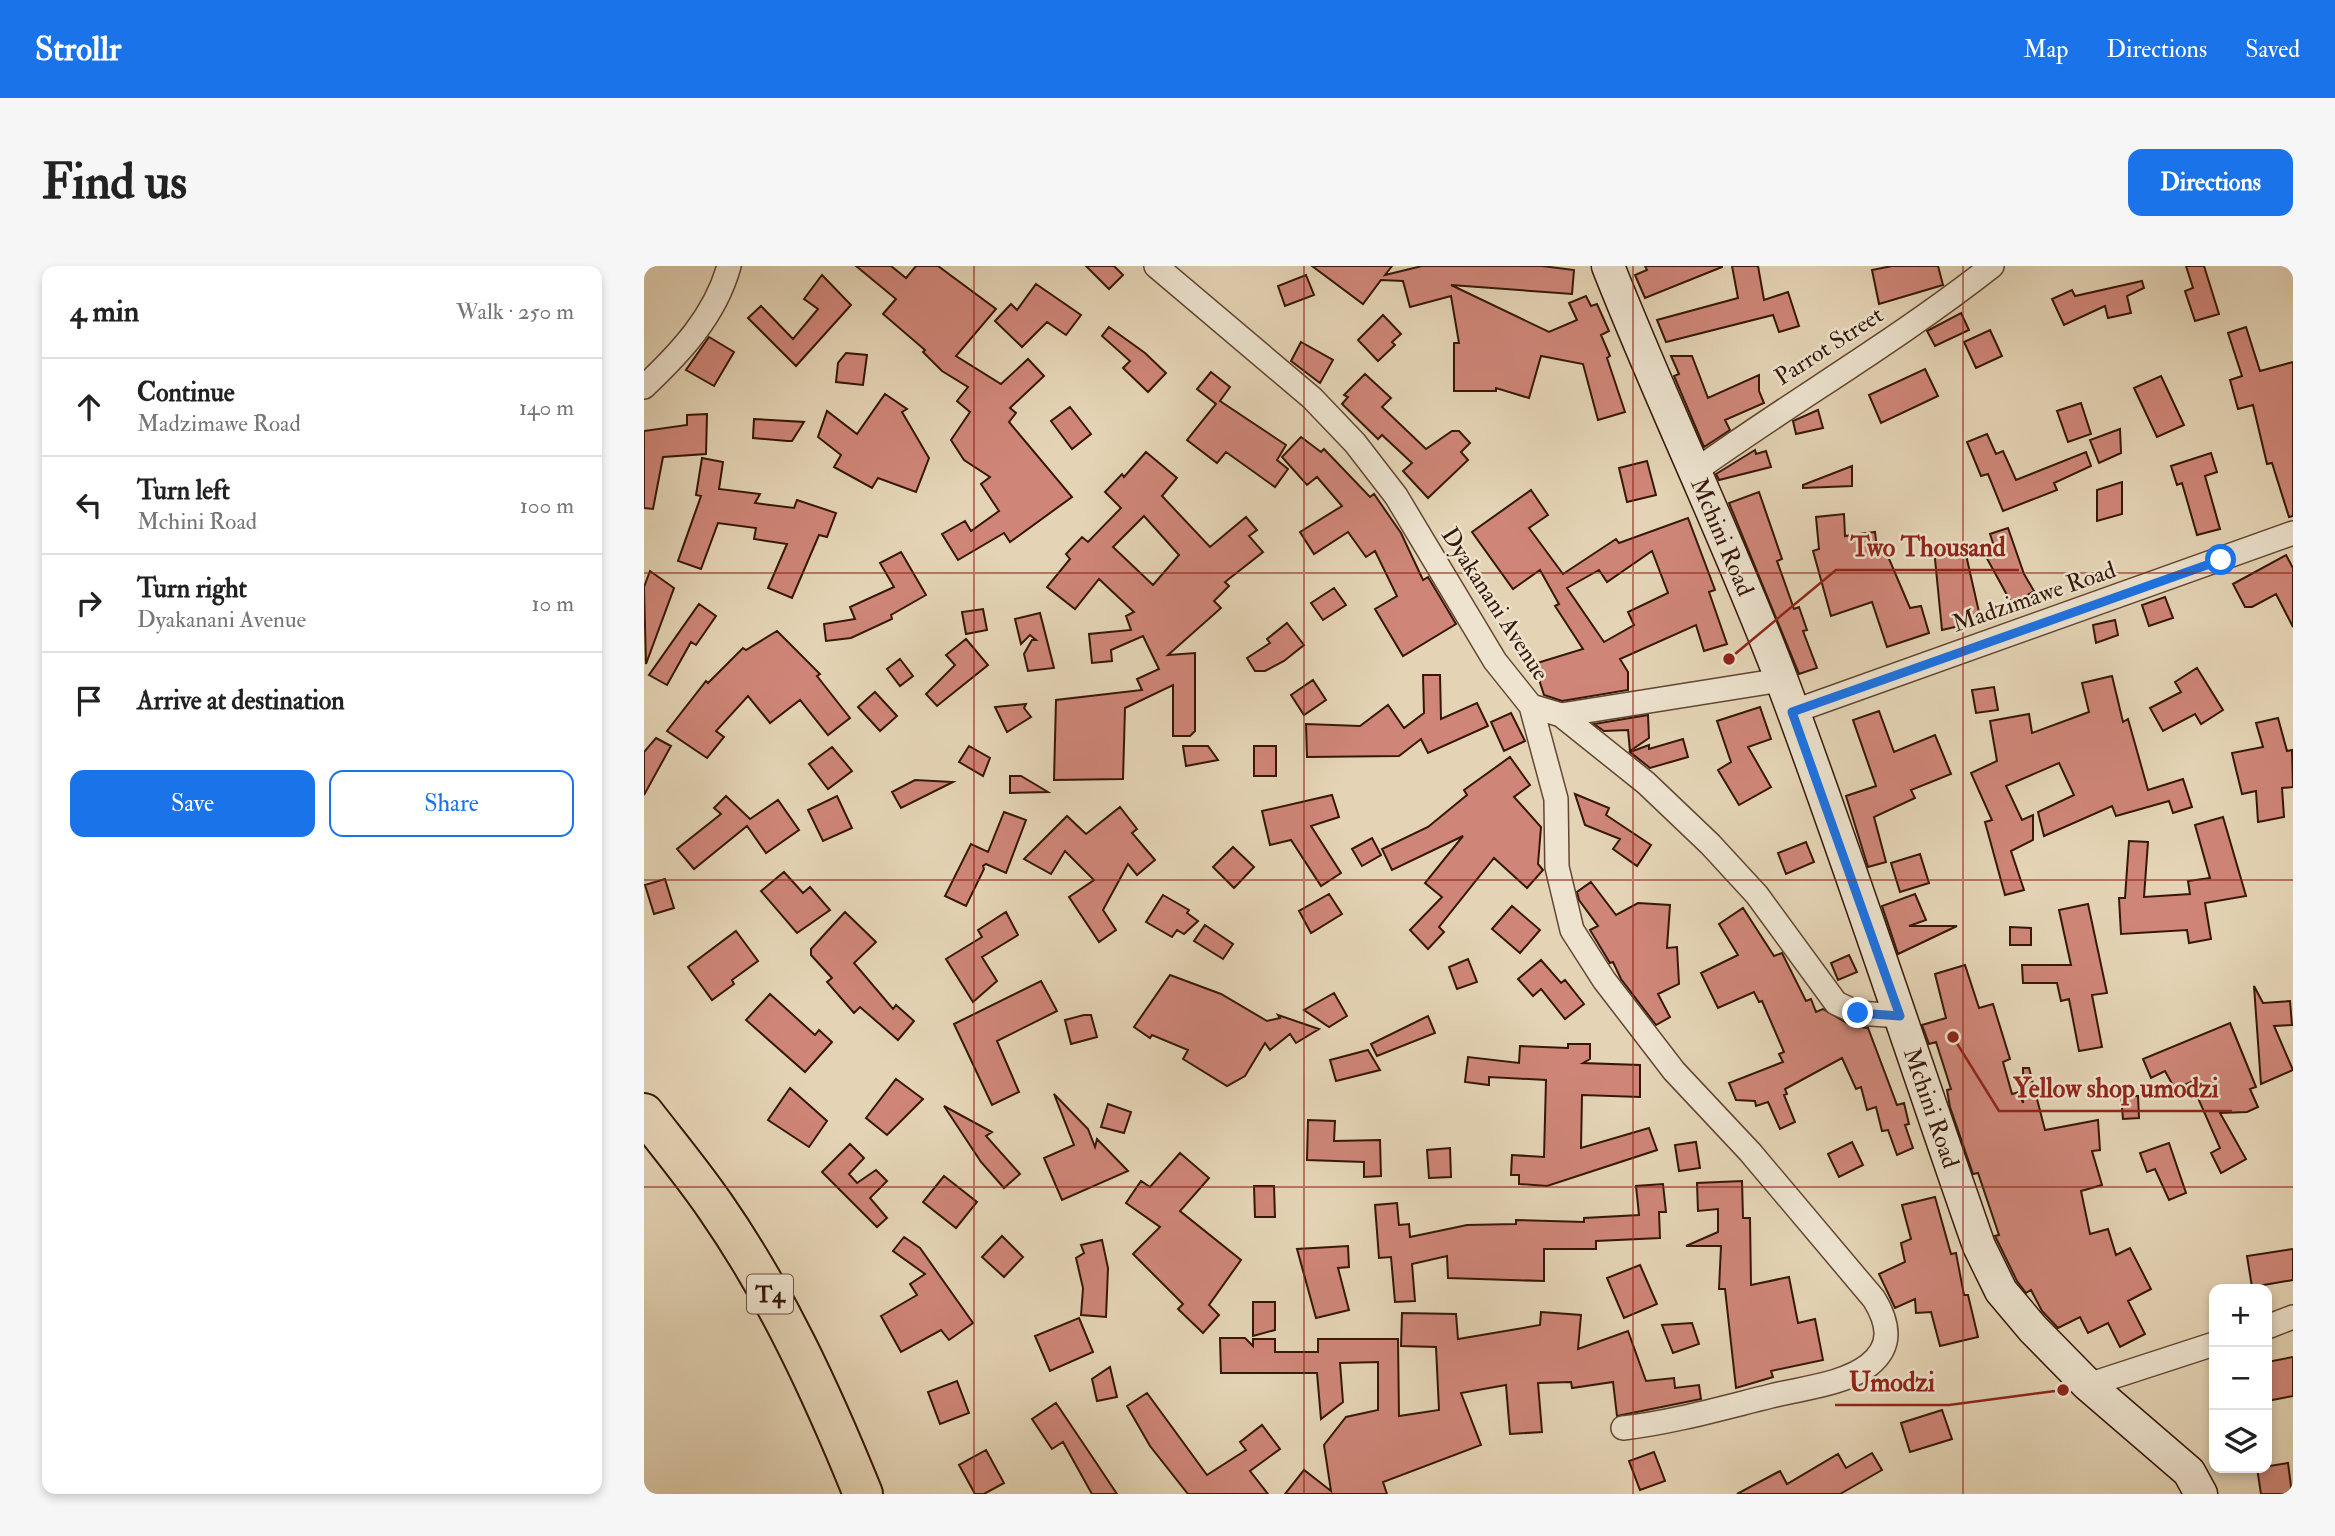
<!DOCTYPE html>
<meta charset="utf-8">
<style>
body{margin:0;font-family:"IM FELL Double Pica",serif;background:#f6f6f6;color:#222}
.controls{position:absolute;right:21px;bottom:21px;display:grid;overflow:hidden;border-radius:14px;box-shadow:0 4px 10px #0003}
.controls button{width:63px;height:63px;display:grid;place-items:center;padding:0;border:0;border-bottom:2px solid #e0e0e0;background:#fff;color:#222;font:35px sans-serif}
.stop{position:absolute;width:21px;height:21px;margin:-16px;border:5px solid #1a73e8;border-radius:50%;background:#fff}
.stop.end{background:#1a73e8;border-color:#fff;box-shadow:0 2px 7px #0008}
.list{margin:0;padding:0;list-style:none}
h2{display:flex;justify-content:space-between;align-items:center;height:91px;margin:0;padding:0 28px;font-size:30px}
h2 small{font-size:23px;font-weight:400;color:#767676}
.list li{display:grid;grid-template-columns:46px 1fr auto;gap:21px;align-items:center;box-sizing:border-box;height:98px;padding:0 28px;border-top:2px solid #e0e0e0}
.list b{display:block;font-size:26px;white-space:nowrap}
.list p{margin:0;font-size:23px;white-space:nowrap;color:#767676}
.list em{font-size:23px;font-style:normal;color:#767676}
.actions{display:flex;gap:14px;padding:21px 28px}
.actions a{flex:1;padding:16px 0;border:2px solid #1a73e8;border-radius:14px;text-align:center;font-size:24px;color:#1a73e8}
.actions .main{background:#1a73e8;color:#fff}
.icon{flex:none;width:38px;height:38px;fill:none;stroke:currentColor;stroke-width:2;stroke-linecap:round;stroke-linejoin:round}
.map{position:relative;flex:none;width:1649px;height:1228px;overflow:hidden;border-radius:14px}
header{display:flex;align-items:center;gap:42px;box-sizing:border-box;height:98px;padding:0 35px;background:#1a73e8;color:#fff}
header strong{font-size:33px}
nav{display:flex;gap:38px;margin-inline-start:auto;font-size:24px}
.intro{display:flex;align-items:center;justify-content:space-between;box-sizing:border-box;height:168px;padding:0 42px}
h1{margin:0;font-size:49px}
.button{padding:18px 32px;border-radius:14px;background:#1a73e8;color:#fff;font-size:24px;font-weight:700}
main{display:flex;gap:42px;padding:0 42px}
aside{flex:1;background:#fff;border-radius:14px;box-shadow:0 4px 10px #0003}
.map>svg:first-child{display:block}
.building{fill:#cf8678;stroke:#361707;stroke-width:2;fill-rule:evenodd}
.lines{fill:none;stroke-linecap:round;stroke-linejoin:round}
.street-casing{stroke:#624632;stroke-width:26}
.secondary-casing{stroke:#361707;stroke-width:35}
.highway-casing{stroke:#361707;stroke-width:42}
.street{stroke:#ede3cf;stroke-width:23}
.secondary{stroke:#ede3cf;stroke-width:32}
.highway{stroke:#e4d4b5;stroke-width:38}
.route{stroke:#1a73e8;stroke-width:9}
.grid{fill:none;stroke:#8f2418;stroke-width:2;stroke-opacity:0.55}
.labels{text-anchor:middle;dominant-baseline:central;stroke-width:5;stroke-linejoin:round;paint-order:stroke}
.shield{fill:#ede3cf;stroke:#6d5443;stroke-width:2}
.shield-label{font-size:23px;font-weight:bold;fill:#361707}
.street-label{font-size:24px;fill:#361707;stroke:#ede3cf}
.leader{fill:none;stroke:#8f2418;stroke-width:2.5}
.callout-dot{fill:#8f2418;stroke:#ede3cf;stroke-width:2.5}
.callout-label{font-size:26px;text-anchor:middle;font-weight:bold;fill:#8f2418;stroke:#ede3cf;stroke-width:5;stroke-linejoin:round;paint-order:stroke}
</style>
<header>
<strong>Strollr</strong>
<nav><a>Map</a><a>Directions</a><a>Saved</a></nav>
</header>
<div class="intro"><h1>Find us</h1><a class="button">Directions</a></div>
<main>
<aside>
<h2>4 min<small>Walk · 250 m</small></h2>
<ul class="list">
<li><svg class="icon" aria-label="ahead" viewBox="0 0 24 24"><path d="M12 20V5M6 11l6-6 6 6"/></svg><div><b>Continue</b><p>Madzimawe Road</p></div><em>140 m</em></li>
<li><svg class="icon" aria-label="left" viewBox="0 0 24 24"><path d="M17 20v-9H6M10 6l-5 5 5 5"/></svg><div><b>Turn left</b><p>Mchini Road</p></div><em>100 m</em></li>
<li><svg class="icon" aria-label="right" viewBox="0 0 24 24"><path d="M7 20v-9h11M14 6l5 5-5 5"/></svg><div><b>Turn right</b><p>Dyakanani Avenue</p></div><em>10 m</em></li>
<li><svg class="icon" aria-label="arrive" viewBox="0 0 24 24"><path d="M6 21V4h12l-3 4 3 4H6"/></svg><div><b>Arrive at destination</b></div></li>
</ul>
<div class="actions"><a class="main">Save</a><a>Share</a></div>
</aside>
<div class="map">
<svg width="1649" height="1228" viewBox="0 0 1649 1228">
<rect width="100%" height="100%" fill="#e4d4b5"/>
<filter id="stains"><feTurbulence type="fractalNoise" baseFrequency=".00286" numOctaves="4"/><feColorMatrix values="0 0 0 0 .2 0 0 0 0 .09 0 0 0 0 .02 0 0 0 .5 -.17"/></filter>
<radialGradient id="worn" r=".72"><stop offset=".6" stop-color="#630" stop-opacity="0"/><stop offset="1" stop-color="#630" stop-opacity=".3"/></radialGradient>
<path class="building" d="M212 0H247L262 12 272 0H294L352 43 312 90 357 118 384 93 400 110 366 142 372 147 365 156 428 231 366 276 360 267 314 294 298 268 321 255 327 265 355 245 337 218 346 211 320 194 307 174 326 146 313 135 324 121 298 105 279 86 281 84 239 48 252 33Z
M442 0H470L479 9 465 23Z
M668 0H748L741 9 778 0H898L930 4 928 28 807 19 905 66 933 54 925 37 942 30 947 40 953 38 965 65 957 69 966 90 963 92 981 146 954 154 939 98 897 90 885 132 852 122V125H810V77H815L807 30 766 41 759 15 737 14 719 38Z
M1001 0H1078V1L1001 32 991 9 1003 4Z
M1088 0H1114L1120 34 1144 26 1155 60 1135 66 1129 49 1022 76 1013 54 1094 32Z
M1248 0H1294L1299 19 1235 38 1228 4Z
M1542 0H1560L1575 48 1551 55 1541 25 1549 22Z
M178 9 207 39 152 100 104 52 117 40 149 73 174 43 160 33Z
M662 9 670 29 641 40 634 20Z
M1498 15 1500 22 1483 30 1487 47 1464 52 1461 40 1420 59 1408 33 1428 24 1431 30Z
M392 18 437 49 422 69 403 56 378 81 351 55 367 38 373 44Z
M1317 47 1325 64 1291 80 1283 65Z
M739 49 757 68 748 76 751 79 734 95 714 74Z
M465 61 501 87 522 107 504 126 479 102 486 95 458 70Z
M1602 61 1616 105 1649 96V250L1645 251 1628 197 1623 198 1609 139 1594 143 1586 114 1598 110 1584 67Z
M1346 64 1358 90 1332 102 1320 76Z
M65 71 90 86 70 120 42 104Z
M657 76 689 94 676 117 647 95Z
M202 87 223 89 219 119 192 116 194 97Z
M1027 90H1048L1064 132 1115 109V125L1120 137 1081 154 1086 164 1060 181 1030 110 1035 108Z
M1281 103 1294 130 1237 157 1225 129Z
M567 106 586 121 576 135 642 179 633 194 644 203 631 221 582 186 573 197 543 174 572 138 553 123Z
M721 108 747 132 738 141 782 183 808 165H815L826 177 817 186 824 194 784 232 759 205 768 197 738 169 734 173 698 138 704 131 700 129Z
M1517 110 1540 159 1513 171 1490 122Z
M241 128 263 143 258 146 285 192 272 226 234 212 228 222 190 201 197 189 174 171 183 145 213 168Z
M1437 137 1447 168 1424 176 1413 145Z
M426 141 447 168 428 183 407 155Z
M1174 144 1179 162 1152 168 1149 155Z
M63 148 62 188 19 191 9 243 0 242V165L43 159V149Z
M110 153 160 156 148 175H143L109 172Z
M1476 163 1477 187 1455 197 1446 174Z
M1343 168 1352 188 1359 185 1372 214 1442 186 1447 200 1410 217 1413 224 1359 245 1344 208 1337 210 1323 176Z
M657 171 677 186 680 183 726 231 730 228 757 267 779 314 784 311 812 358 759 390 731 343 753 330 731 285 722 291 704 266 670 288 656 266 698 240 673 211 663 219 638 191Z
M1111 184 1112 188 1122 185 1127 201 1075 214 1072 208Z
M502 186 533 212 518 230 566 281 602 251 613 264 605 270 619 286 581 316 585 320 570 335 577 342 524 389 551 387V465L546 470H529V419L481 442 479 513 410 514 412 434 498 424 493 413 515 403 499 370 467 384 468 395 448 397 445 368 487 364 482 350 490 346 455 313 431 343 403 321 426 293 422 288 438 271 444 276 477 242 461 226 478 208 480 211ZM500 250 535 289 509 319 469 281Z
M1567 187 1573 206 1561 210 1576 263 1553 269 1538 217 1533 219 1527 200Z
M58 192 79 196 75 223 116 228 111 237 150 242 153 234 192 247 183 271 175 269 148 332 124 322 143 278 110 273 112 262 74 257 57 303 34 295 57 230 52 229Z
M1003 195 1012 229 983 236 975 202Z
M1208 200V220L1159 222V219Z
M1478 216V248L1453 255V224Z
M887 224 904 249 885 262 919 308 972 273 975 277 1044 252 1071 324 1065 326 1083 378 1060 385 1052 359 976 393 984 406V424L918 435 900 429 890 398 939 383 911 340 915 338 896 304 869 323 828 266ZM1008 285 1024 327 984 346 990 359 960 376 923 322 955 304 963 316Z
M1115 226 1138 293 1133 295 1150 343 1155 341 1163 364 1159 365 1173 402 1155 408 1085 237Z
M1200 248 1201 270 1231 266 1233 283 1240 281 1266 342 1277 340 1285 367 1243 381 1228 336 1187 350 1169 285 1175 283 1172 251Z
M1364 262 1380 308 1390 325 1368 338 1335 278 1349 277 1346 268Z
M1320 280 1337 355 1298 364 1290 283Z
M257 286 282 329 247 349 248 353 207 372 182 375 180 358 211 353 206 341 250 321 236 297Z
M1642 289 1649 302V361L1632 328 1608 341H1601L1589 318Z
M6 305 30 322 2 398 0 321Z
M690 322 702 339 679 354 667 337Z
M1521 331 1529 352 1505 360 1498 339Z
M55 338 72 350 52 379 47 376 23 419 5 409Z
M339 343 343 364 322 368 318 346Z
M396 347 410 402 384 405 380 388 388 374H392L386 369 377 378 371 353Z
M1471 354 1474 369 1452 377 1449 359Z
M643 357 660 379 640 395 621 405H611L603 392 626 377 623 373Z
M133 365 176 408 173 410 206 452 184 469 156 434 126 457 104 430 72 465 80 471 63 492 23 465 62 415 64 417 99 382 102 384Z
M322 373 344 399 293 440 282 428 311 399 302 389Z
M256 393 269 410 256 420 243 403Z
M1553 402 1579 444 1557 458 1551 448 1519 465 1506 442 1537 426 1531 416Z
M779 409H796L797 453 833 437 844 460 784 487 777 473 755 490 663 491 662 458 716 460 744 439 760 462 780 447Z
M1468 410 1479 456 1484 453 1504 524 1539 513 1548 541 1529 547 1525 535 1472 550 1468 540 1400 570 1394 546 1430 529 1415 497 1362 520 1378 554 1389 549V574L1367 585 1380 624 1361 629 1341 556 1348 554 1327 507 1353 495 1346 455 1385 448 1388 467 1445 446 1438 417Z
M669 414 682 434 660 449 647 429Z
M1350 421 1354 444 1332 447 1328 424Z
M231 426 253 450 236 465 214 441Z
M382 438 380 442 387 451 363 466 351 441Z
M1116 441 1127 473 1104 481 1127 521 1095 539 1074 504 1087 496 1073 455Z
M1235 445 1250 486 1291 469 1307 508 1267 524 1271 532 1230 551 1242 596 1224 601 1202 530 1232 520 1209 454Z
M867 447 881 475 860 485 847 456Z
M1004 449 1005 472 986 485 984 464 960 465 950 458Z
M1634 452 1643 485 1648 484 1649 521 1638 522 1640 551 1614 556 1612 525 1598 528 1588 487 1619 481 1612 457Z
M12 472 27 480 0 529V486Z
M1039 473 1044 491 1006 502 986 486 1005 479V483Z
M325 480 346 492 339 510 315 496Z
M539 480H564L574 494 542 500Z
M610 480H632V510H610Z
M188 481 208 505 184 523 165 498Z
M866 491 886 519 870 531 897 561 894 598 899 604 883 622 850 592 795 661 800 666 784 683 766 664 798 631 781 617 819 570 748 604 738 583 784 561 823 529 820 524Z
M366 510H377L404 526 366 527Z
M271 514 309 516 257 542 248 526Z
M931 528 965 542 962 549 1007 579 993 600 969 583 976 573 941 559Z
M688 529 695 551 667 560 697 607 677 620 647 574 626 579 618 545Z
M82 530 106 553 134 534 155 564 122 587 103 560 50 603 33 583 77 548 70 542Z
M193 530 208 562 179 575 164 544Z
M476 541 493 563 488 567 511 594 493 609 484 598 459 644 472 664 455 676 425 631 450 614 421 585 407 608 380 593 423 550 442 568Z
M360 546 382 554 362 607 342 598 339 600 340 603 322 640 301 630 327 578 344 586Z
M1579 551 1602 630 1561 637 1567 673 1545 677 1543 664 1477 668 1475 632H1481L1485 575 1504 576 1500 631 1546 628 1544 615 1566 612 1551 559Z
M728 572 737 589 718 600 708 583Z
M1162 576 1170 596 1142 608 1134 587Z
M589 581 610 601 590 622 569 601Z
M1276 588 1285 617 1256 626 1247 597Z
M140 606 159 627 166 621 186 644 153 667 117 625Z
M21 613 30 642 10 648 1 619Z
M947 616 972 649 994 637 1026 639 1023 682 1033 681 1035 718 1014 728 1026 751 1012 759 977 713 969 696 966 697 946 664 954 660 935 634 933 626Z
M685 628 698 648 667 667 655 645Z
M1271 628 1282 654 1265 660H1313L1254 688 1238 640Z
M519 629 545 644 543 647 554 655 540 668 533 664 528 671 502 656Z
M1444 638 1463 727 1448 729 1458 781 1435 785 1425 733 1417 735 1413 717H1379L1378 699H1427L1415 644Z
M868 640 896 664 876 687 848 663Z
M1099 642 1130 690 1138 687 1162 735 1167 733 1172 746 1179 743 1208 760 1224 762 1253 839 1260 837 1265 858 1261 859 1269 882 1253 889 1244 864 1238 865 1232 841 1223 844 1217 821 1212 823 1198 792 1141 823 1143 828 1140 829 1151 856 1136 863 1124 836 1112 840 1111 835 1092 834 1085 817 1139 796 1135 788 1140 786 1118 735 1115 736 1110 726 1074 742 1057 707 1094 689 1075 658Z
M201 646 232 676 210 697 249 743 252 739 270 755 254 774 216 741 210 747 183 716 188 712 167 689V683Z
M362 646 374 669 338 691 353 715 329 736 302 693 338 671 334 664Z
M561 659 589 678 579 693 550 675Z
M1366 661 1387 662V679H1366Z
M92 665 114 695 88 714 90 718 68 734 44 701Z
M1205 689 1213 706 1194 714 1187 697Z
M824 693 833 716 813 723 805 701Z
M897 694 917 717 921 714 940 738 921 753 897 723 889 730 874 713Z
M1321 699 1335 742 1349 738 1366 793 1359 796 1368 828 1375 826 1379 837V802H1385L1401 864 1454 854 1456 884 1448 885 1458 919 1437 925 1446 968 1464 963 1472 989 1486 982 1507 1023 1484 1035 1501 1068 1476 1081 1464 1057 1444 1067 1436 1051 1414 1062 1398 1045 1387 1024 1382 1027 1373 1015 1354 976 1351 970 1355 969 1334 907 1329 908 1306 841 1303 824 1307 823 1292 776 1285 778 1278 759 1302 752 1291 708Z
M526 709 577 728 623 755 636 752 634 749 675 763 652 777 646 768 626 784 621 777 601 810 583 820 539 793 544 784 508 769 506 772 490 761Z
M397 715 413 745 353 775 375 826 348 839 310 758Z
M1610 720 1619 737 1646 735 1648 759 1630 760 1649 804 1617 818Z
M690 727 703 750 685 761 660 744Z
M126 728 171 769 175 764 188 776 161 806 102 754Z
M440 749H447L453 771 427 778 421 754Z
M784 750 791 767 733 790 727 778Z
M1586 757 1612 821 1606 823 1614 841 1603 846 1576 847 1602 893 1577 907 1567 887 1576 882 1547 816 1531 823 1521 805 1507 812 1499 793Z
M924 778H946V793L939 797 996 799V831L938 829 937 882 1005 862 1013 884 903 920 875 918V909H867L868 889 900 891 902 814 845 811V819L821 816 824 791 875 797 876 780 924 782Z
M724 784 736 804 692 815 686 794Z
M252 813 279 833 243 869 222 852Z
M146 822 183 855 165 881 124 854Z
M410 828 444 863 451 881 453 873 484 905 418 934 400 892 430 879Z
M1477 830H1494L1495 852 1479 853Z
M464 838 487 846 480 867 457 861Z
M300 840 348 866 342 870 376 908 360 922 337 896Z
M664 854 691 855 690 875 736 874 737 910 720 911V896L663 894Z
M1052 876 1056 902 1035 905 1031 879Z
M1208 876 1219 899 1195 911 1184 888Z
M1525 877 1542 927 1525 934 1511 903 1503 906 1496 887Z
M206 878 220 892 205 908 213 917 232 904 243 915 226 932 243 952 233 961 178 906Z
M806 882 807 911 785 912 783 884Z
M536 887 565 912 536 945 597 994 565 1039 575 1049 559 1067 534 1043 539 1038 489 988 516 961 482 937 497 915 506 921Z
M300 910 333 936 312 962 279 936Z
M1098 915 1099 952H1106L1107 1019 1145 1011 1154 1057 1171 1053 1179 1094 1127 1105 1129 1111 1092 1122 1081 1023H1075L1077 980H1042L1074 966V943L1054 945 1053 917Z
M1019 918 1022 946H1015L1016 972 952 975V983H900V1015L804 1012 803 990 768 998 771 1035 751 1036 747 991 735 992 731 939 753 937 755 959 765 958 766 971 823 959 872 958V954L940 956V952L995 949 992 920Z
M610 920H630L631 951H611Z
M1291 931 1307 988 1312 987 1320 1029H1324L1334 1071 1296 1080 1287 1046 1272 1047 1271 1033 1251 1042 1235 1008 1261 996 1257 977 1267 973 1258 939Z
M358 970 379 991 360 1011 338 991Z
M260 971 276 982 329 1057 305 1074 297 1064 257 1086 237 1050 273 1029 266 1018 281 1008 249 985Z
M458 974 464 1002 462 1051 437 1049 439 1022 432 992 440 987 437 979Z
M704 980 705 1001 694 1002 705 1044 672 1052 653 983Z
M1649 983V1014L1608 1021 1603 990Z
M996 999 1013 1038 980 1052 963 1012Z
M609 1036H631V1064L609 1070Z
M897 1046 937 1049 934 1083 984 1065 1002 1115 1030 1112 1031 1122 1055 1119 1057 1133 973 1150 969 1116 928 1122 927 1116 894 1117 898 1166 866 1168 862 1119 817 1127 837 1179 739 1216 743 1228H641L660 1204 687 1225 680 1179 702 1151 734 1144V1096L696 1097 699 1136 677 1153 673 1107H577L576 1072H601L609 1080V1073H631V1086H674V1073H754L755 1150 795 1144 792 1081 757 1080 758 1047 812 1048 814 1073 896 1059Z
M435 1052 449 1086 406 1105 391 1070Z
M1048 1057 1055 1078 1029 1087 1018 1059Z
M1649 1091V1130L1623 1135V1096Z
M466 1101 473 1131 453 1135 448 1113Z
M313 1115 325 1147 296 1158 284 1126Z
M503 1127 563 1209 602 1184 596 1176 618 1159 636 1183 606 1205 624 1228H544L506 1180 483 1140Z
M412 1137 453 1198 473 1228H448L419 1176 408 1183 388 1153Z
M1298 1144 1308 1173 1266 1186 1257 1157Z
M342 1184 360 1217 340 1228H331L315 1199Z
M1010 1186 1021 1215 996 1224 985 1195Z
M1228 1187 1238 1204 1196 1228H1093L1136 1205 1143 1218 1194 1188 1202 1202Z
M1644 1197 1648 1228H1617L1613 1202Z"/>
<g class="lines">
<g class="street-casing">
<path id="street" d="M512 0 668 132 711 177 752 230 851 395 887 440 917 449 1002 517 1066 578 1113 629 1192 737 1214 747 1256 750
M0 121C37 86 71 50 85 0
M1051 205C1149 135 1254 74 1348 0
M887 440 912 533 913 601 928 664 960 714 1030 805 1106 886 1230 1033C1244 1056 1250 1079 1225 1099 1199 1119 1158 1122 1127 1130 1078 1142 1030 1156 979 1162
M1148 446 1649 267
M917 449 1137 414
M1623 1061 1649 1051
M1444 1119 1570 1078"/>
</g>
<g class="secondary-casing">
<path id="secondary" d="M964 0C1019 140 1085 275 1138 415 1208 602 1269 792 1335 980L1357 1025 1389 1063 1444 1119 1545 1206 1557 1228"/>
</g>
<g class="highway-casing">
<path id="highway" d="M0 847C24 878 49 908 71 940 133 1029 178 1127 219 1228"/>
</g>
<use href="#street" class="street"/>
<use href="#secondary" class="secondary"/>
<use href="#highway" class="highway"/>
</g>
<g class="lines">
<path class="route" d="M1214 747 1256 750 1148 446 1577 294"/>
</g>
<path class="grid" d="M330 0V1228M660 0V1228M989 0V1228M1319 0V1228M0 307H1649M0 614H1649M0 921H1649"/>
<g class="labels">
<rect class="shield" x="103" y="1008.5" width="46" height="39" rx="5"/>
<g class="shield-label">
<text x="126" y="1028">T4</text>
</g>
<g class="street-label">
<text transform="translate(1185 80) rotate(-33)">Parrot Street</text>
<text transform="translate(1078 271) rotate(67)">Mchini Road</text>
<text transform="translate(1390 331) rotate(-19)">Madzimawe Road</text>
<text transform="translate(851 338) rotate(57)">Dyakanani Avenue</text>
<text transform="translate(1287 842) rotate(71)">Mchini Road</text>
</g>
</g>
<path class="leader" d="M1085 393L1192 304H1375M1309 771L1355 845H1588M1419 1124L1305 1139H1191"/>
<g class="callout-dot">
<circle cx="1085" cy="393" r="7"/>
<circle cx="1309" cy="771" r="7"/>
<circle cx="1419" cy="1124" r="7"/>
</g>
<g class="callout-label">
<text x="1284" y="290">Two Thousand</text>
<text x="1472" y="831">Yellow shop umodzi</text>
<text x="1248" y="1125">Umodzi</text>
</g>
<rect width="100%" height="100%" filter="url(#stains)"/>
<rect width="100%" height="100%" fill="url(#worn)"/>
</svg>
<div class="controls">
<button>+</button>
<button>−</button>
<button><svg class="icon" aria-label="layers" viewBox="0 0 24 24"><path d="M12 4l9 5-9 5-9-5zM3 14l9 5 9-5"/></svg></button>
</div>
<div class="stop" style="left:1577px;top:294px"></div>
<div class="stop end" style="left:1214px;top:747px"></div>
</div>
</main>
